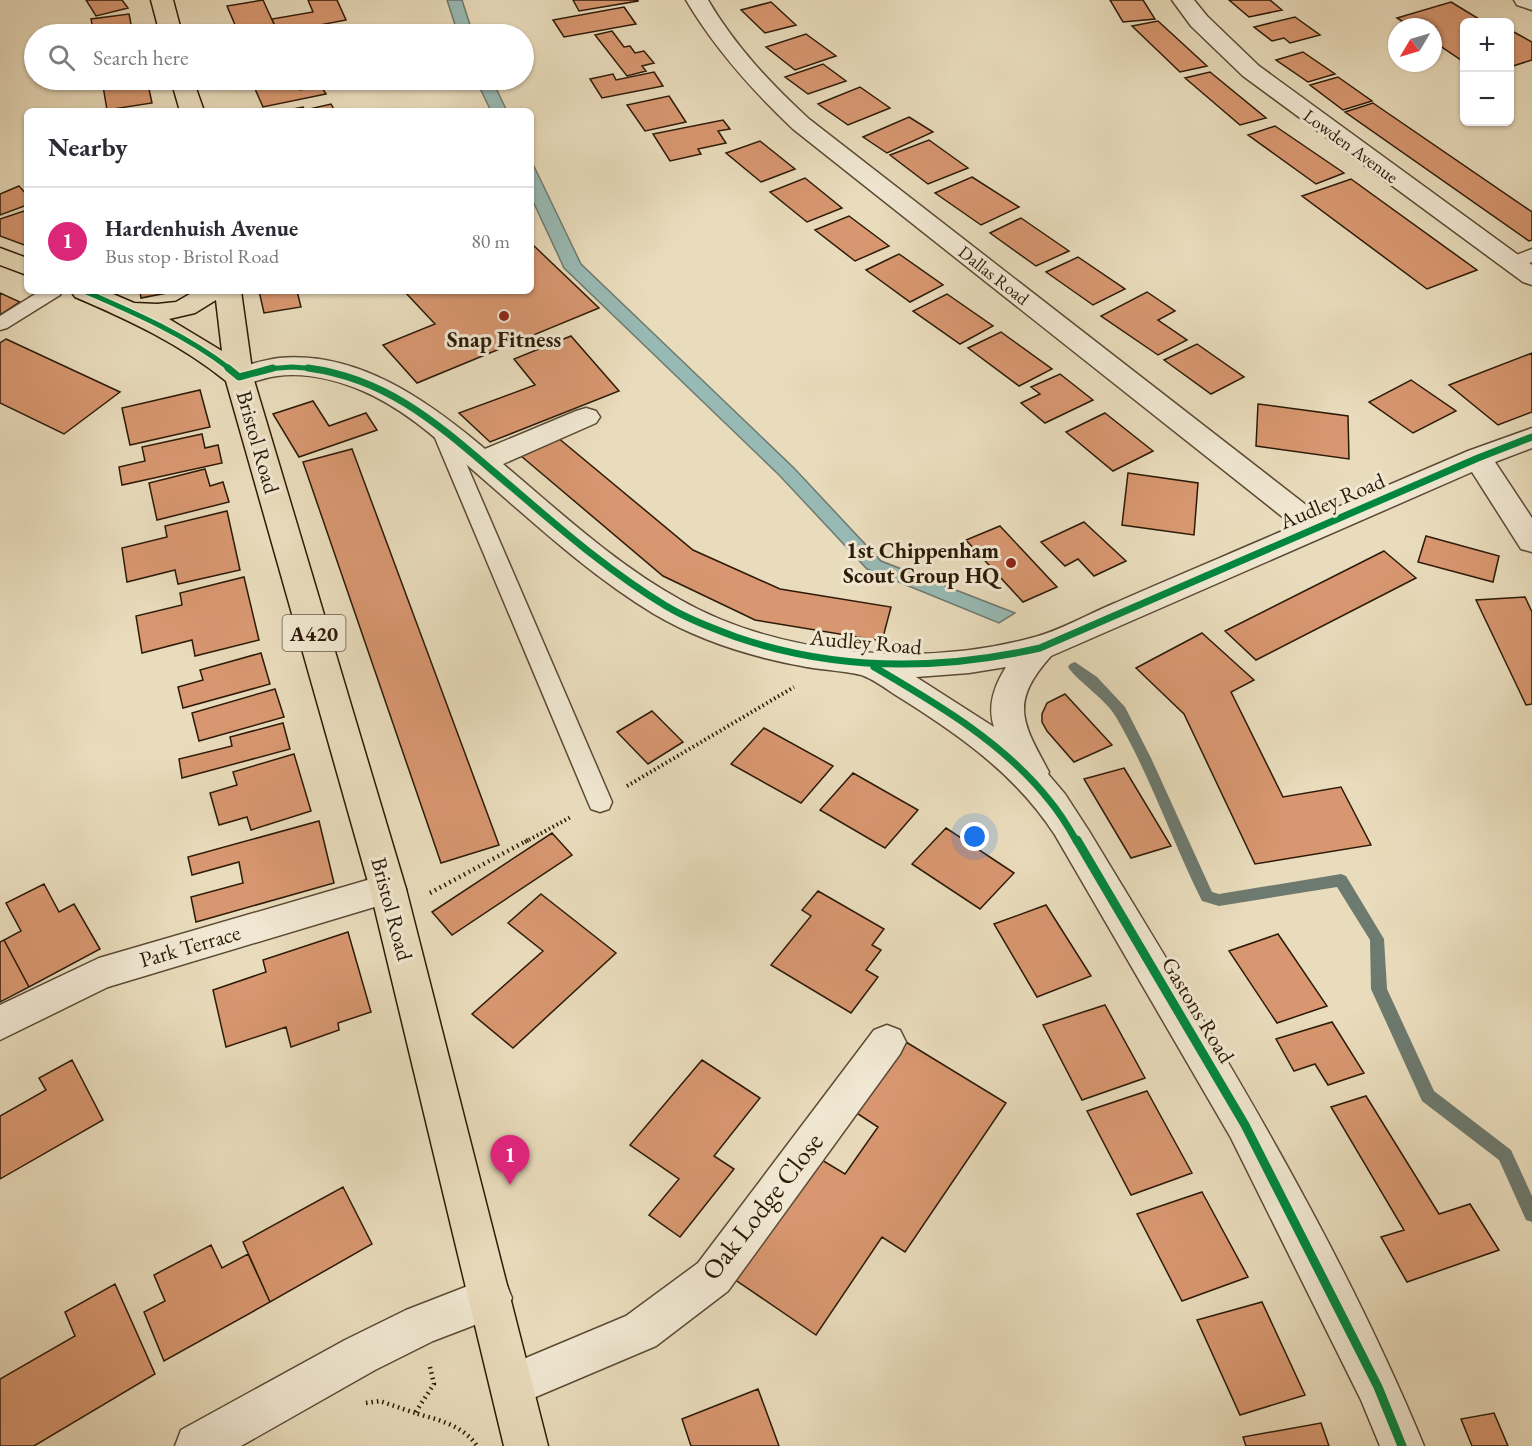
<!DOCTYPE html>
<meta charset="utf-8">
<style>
body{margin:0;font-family:"EB Garamond",serif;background:#f2f2f3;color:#2b2b33}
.controls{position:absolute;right:18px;top:18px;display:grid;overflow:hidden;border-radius:9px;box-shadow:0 2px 4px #0004}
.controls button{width:54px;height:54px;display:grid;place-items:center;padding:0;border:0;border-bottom:2px solid #e1e1e2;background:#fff;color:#2b2b33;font:30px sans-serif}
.compass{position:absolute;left:1388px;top:18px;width:54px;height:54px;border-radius:50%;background:#fff;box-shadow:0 2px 4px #0004;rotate:232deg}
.you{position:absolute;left:975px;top:837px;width:21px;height:21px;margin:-15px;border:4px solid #fff;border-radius:50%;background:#1a73e8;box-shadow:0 0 0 9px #1a73e833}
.badge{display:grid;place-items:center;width:39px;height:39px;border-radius:50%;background:#db2777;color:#fff;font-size:20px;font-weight:700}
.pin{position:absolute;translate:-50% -50px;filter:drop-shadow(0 2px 3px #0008)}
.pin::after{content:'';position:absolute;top:32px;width:21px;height:18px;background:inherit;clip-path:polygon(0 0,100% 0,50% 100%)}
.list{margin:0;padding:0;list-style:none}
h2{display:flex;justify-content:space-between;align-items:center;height:78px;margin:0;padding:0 24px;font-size:26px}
h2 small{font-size:20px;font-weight:400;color:#7c7c81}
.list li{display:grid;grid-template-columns:39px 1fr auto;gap:18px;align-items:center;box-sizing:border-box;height:108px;padding:0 24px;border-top:2px solid #e1e1e2}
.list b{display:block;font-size:22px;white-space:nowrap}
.list p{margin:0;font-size:20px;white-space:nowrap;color:#7c7c81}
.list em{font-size:20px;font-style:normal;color:#7c7c81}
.icon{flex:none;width:33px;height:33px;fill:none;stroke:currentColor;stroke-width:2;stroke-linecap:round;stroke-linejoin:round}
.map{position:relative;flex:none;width:1532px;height:1446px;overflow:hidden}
.search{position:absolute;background:#fff;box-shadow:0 2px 4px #0004;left:24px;top:24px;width:510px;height:66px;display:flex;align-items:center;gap:15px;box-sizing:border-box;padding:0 21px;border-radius:33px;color:#7c7c81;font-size:22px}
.panel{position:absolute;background:#fff;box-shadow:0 2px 4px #0004;left:24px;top:108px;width:510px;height:186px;border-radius:9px}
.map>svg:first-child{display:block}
.water{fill:#98bab5;stroke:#6d7a6f;stroke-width:1.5}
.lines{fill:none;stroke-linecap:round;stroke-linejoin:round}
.stream{fill:#6d7a6f;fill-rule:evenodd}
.building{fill:#d89770;stroke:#2c1a07;stroke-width:1.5}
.lane-casing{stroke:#5b4a34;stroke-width:3}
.street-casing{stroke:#5b4a34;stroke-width:3}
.primary-casing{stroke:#2c1a07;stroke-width:3}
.path-far1{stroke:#2c1a07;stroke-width:4;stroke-dasharray:1.5 3;stroke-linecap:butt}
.path{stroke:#2c1a07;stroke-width:4.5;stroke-dasharray:1.5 4;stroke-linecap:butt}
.lane{fill:#f1e8d3;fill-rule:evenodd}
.street{fill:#f1e8d3;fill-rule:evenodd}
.primary{fill:#e9dcbc;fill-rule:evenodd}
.cycleway-far2-casing{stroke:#f1e8d3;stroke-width:8}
.cycleway-far1-casing{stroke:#f1e8d3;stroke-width:10}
.cycleway-casing{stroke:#f1e8d3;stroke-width:13}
.cycleway-far2{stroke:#00873e;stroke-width:5}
.cycleway-far1{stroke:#00873e;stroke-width:7}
.cycleway{stroke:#00873e;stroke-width:9}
.poi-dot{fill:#8f2418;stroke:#f1e8d3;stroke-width:2}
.labels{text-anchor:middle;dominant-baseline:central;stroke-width:6;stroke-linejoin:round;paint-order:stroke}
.far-street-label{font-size:18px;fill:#2c1a07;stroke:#f1e8d3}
.shield{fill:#f1e8d3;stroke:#675844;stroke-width:1.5}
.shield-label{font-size:21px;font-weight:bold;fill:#2c1a07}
.poi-label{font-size:22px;font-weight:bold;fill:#2c1a07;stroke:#f1e8d3}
.street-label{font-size:22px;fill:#2c1a07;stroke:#f1e8d3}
.near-street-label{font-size:27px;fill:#2c1a07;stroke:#f1e8d3}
</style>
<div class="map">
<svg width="1532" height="1446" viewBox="0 0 1532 1446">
<rect width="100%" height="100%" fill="#e9dcbc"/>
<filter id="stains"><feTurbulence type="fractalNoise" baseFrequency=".00333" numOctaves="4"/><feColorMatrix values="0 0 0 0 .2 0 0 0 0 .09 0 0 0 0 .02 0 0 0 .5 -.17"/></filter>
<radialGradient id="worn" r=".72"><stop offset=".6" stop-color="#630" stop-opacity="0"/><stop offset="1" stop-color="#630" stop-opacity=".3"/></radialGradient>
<path class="water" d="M447 0H462L473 34H458Z
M476 80H492L507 111H491Z
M531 160 581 264 794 468 881 561 1015 613 999 623 867 569 779 475 564 268 531 197Z"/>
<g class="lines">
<path class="stream" d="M1075 662 1097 677 1125 707 1151 758 1212 892 1219 894 1341 874 1346 876 1384 939 1387 989 1434 1091 1511 1150 1532 1196V1222L1526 1220 1499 1160 1422 1101 1371 989 1370 940 1337 887 1219 906 1202 901C1172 841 1150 775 1116 717 1105 698 1079 683 1068 667L1070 664Z"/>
</g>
<path class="building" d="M86 0H122L128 8 96 16Z
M263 0 278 33 239 34 227 6Z
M308 0H337L346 20 278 33 272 19 313 12Z
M573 0H638V1L579 11Z
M1110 0H1143L1155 19 1123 22Z
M1229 0H1270L1282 10 1249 17Z
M771 2 796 25 765 33 741 10Z
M1451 2 1484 22H1464V62L1433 41V27H1411L1397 18Z
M624 7 636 24 564 37 553 20Z
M129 14 133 34H94L91 19Z
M1295 17 1320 35 1290 43 1284 38 1272 41 1254 27Z
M1158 21 1207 66 1180 72 1132 26Z
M1510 30 1532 42V60L1510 67Z
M612 31 624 47 630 46 635 53 644 51 654 63 642 66 646 71 627 76 595 35Z
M806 34 836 56 795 70 766 47Z
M1303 52 1335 74 1308 82 1276 60Z
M823 64 846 81 808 94 785 77Z
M654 72 663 86 602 98 590 79 613 74 616 80Z
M1210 72 1266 118 1240 125 1185 78Z
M1338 77 1372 101 1343 110 1310 85Z
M102 80H147L152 103 107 110Z
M251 80H296L300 90 321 86 326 94 263 107Z
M860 87 890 108 848 125 818 104Z
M669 96 686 122 645 131 627 105Z
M1373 103 1532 212V240L1529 241 1345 112Z
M331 104 335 111H282L303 107 305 110Z
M909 117 933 132 887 153 863 137Z
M723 120 730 129 718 131 726 143 698 149 701 154 670 161 653 134Z
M1275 126 1344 173 1316 184 1248 135Z
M929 140 968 168 928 184 890 155Z
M760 141 795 169 761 182 726 153Z
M972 177 1019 207 981 225 935 193Z
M805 178 842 208 807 222 770 192Z
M1351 179 1477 270 1427 289 1302 196Z
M19 186 27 195V205L0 215V194Z
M27 210V246L0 236V219Z
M849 216 889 246 855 261 815 230Z
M1021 218 1069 251 1036 266 990 233Z
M531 243 599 308 417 383 383 345 435 324 404 291H531Z
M899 254 943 285 910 302 866 270Z
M1078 257 1125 289 1093 305 1046 272Z
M140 291H177L141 298Z
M259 291H297L301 307 264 313Z
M1147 292 1175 311 1158 320 1187 340 1158 355 1101 316Z
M0 293 20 302 0 315Z
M947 294 993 326 960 344 913 311Z
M1001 332 1052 369 1019 386 968 348Z
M571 336 619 391 490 442 459 413 535 385 514 359Z
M6 339 120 392 64 434 0 403V343Z
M1197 344 1244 377 1211 394 1164 360Z
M1532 353V412L1498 425 1449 385Z
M1060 374 1093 400 1045 423 1021 403 1040 394 1031 387Z
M1411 380 1456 411 1413 433 1369 402Z
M200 390 210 427 130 445 122 408Z
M313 401 329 426 366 413 377 430 299 457 273 414Z
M1258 404 1348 416 1349 459 1256 446Z
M1105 413 1153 451 1113 471 1066 432Z
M202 434 205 448 218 445 222 463 122 485 119 467 145 461 142 447Z
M557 437 693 550 780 589 891 607 882 641 755 620 663 576 521 456Z
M352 449 499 845 441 863 303 462Z
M205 469 210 486 223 482 229 502 157 520 149 483Z
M1128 473 1198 483 1194 535 1122 525Z
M227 511 240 570 178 584 175 570 127 582 122 548 167 537 165 526Z
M1084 522 1126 561 1094 576 1078 559 1065 566 1041 542Z
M1000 526 1057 587 1023 602 966 540Z
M1426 536 1499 556 1493 582 1418 562Z
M1384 551 1416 578 1256 660 1225 631Z
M244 577 259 640 195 656 192 640 142 653 136 616 182 605 180 593Z
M1525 597 1532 612V704L1526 705 1476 600Z
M1202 633 1254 680 1231 692 1283 797 1341 787 1371 845 1255 864 1184 714 1136 668Z
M261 653 270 684 183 708 178 687 203 680 200 670Z
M275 689 284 717 199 741 192 713Z
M1065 694 1112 745 1074 762 1047 731 1042 722V714L1047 703Z
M652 711 683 742 648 764 617 732Z
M283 723 290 749 182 778 179 759 232 746 230 737Z
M764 728 833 766 801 803 731 764Z
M294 754 311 811 251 830 247 817 219 825 210 793 237 785 233 772Z
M1124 768 1171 846 1131 858 1084 779Z
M853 773 918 810 885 848 820 810Z
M319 821 334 883 196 922 191 897 243 883 239 862 192 875 188 857Z
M946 828 1014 873 980 909 912 864Z
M552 833 572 855 452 935 432 912Z
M44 884 59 912 74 904 100 949 29 987 4 940 21 931 6 903Z
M818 891 884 929 872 945 881 950 866 970 878 977 851 1013 771 965 811 916 802 910Z
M541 894 616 953 513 1048 472 1014 543 951 508 923Z
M1046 905 1091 976 1037 997 994 924Z
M348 932 371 1012 338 1023 339 1030 291 1047 286 1027 226 1047 213 990 266 972 263 960Z
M1278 934 1327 1006 1277 1023 1229 951Z
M4 940 29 987 0 1002V942Z
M1105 1005 1145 1078 1082 1100 1043 1025Z
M1332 1022 1364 1073 1328 1085 1315 1064 1294 1071 1276 1039Z
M906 1042 1006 1103 905 1252 882 1237 816 1335 734 1279 822 1160 845 1174 878 1127 855 1112Z
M72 1060 103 1120 0 1179V1116L46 1090 39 1078Z
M702 1060 760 1098 714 1156 734 1169 680 1237 649 1215 679 1179 630 1145Z
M1147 1091 1192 1173 1131 1195 1087 1111Z
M1366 1096 1439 1214 1470 1204 1499 1250 1407 1282 1381 1237 1404 1230 1331 1107Z
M343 1187 372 1244 270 1302 243 1242Z
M1202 1192 1248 1277 1182 1301 1137 1214Z
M211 1245 222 1268 248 1254 270 1302 164 1361 144 1312 165 1301 154 1275Z
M115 1284 155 1374 34 1446H0V1379L75 1336 65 1312Z
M1262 1302 1305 1395 1240 1415 1197 1320Z
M758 1389 779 1446H691L682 1419Z
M1494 1413 1508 1446H1472L1461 1419Z
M1321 1423 1329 1446H1246L1243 1437Z"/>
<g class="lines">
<g class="lane-casing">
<path id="lane" d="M1532 249V262L1513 269 1506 267 1504 263 1506 259Z
M40 291H62L60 295 7 328 0 330V316Z
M440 419 447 421 450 426 612 802 609 809 600 812 591 809 588 802 430 426 433 421Z"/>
</g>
<g class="street-casing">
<path id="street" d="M686 0H708C735 46 770 83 809 119L1319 515 1468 451 1532 428V448L1495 462 1532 518V552L1521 549 1472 472 1051 656C1009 703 1022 722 1049 772L1048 774 1065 794 1089 831C1210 1031 1335 1230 1424 1446H1380L1361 1400 1231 1138 1055 835C1017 776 961 736 902 699 890 692 877 681 864 676 850 671 819 670 802 666 752 657 698 640 654 614 588 574 532 521 474 471 439 441 405 409 363 391 337 380 305 372 277 376 260 378 246 387 229 383L225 377 229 371C245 366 262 360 279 358 359 351 428 401 485 449L576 411 586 408 596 411 600 417 596 423 503 464C559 511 614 563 679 599 778 656 921 668 1031 638 1060 631 1088 614 1115 603 1174 577 1234 552 1294 526L793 129C752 90 715 49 686 0ZM1006 667C994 686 987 706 994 727L916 677 969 673Z
M1172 0H1194L1207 16 1259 66 1532 265V285L1523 282 1243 76 1191 26Z
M1514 0H1532V10L1517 5Z
M388 874 401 879 406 889 401 899 108 987 0 1040V1005L99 958Z
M887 1025 900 1030 906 1042 900 1054 728 1291 656 1346 512 1407 497 1400 490 1385 497 1370 626 1316 698 1263 874 1030Z
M491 1277 506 1283 512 1298 506 1313 433 1341 375 1370 241 1446H175L181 1430 345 1340 406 1310Z"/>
</g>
<g class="primary-casing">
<path id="primary" d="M151 0H173L182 34H160Z
M171 80H193L204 111H180Z
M0 248 27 258V275L0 265Z
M71 291H106L134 303 157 304 176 302 195 291H241L253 377 406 889 548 1446H504L370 889 226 381C180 344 129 320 75 297ZM216 300 222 351 169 319 195 313Z"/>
</g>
<path class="path-far1" d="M627 786 794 687
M525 842 571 817"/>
<path class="path" d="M430 893 528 840
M430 1367 434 1384 415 1413C438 1420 463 1425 477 1446
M366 1403 380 1401 415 1413"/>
<use href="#lane" class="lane"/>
<use href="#street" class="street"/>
<use href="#primary" class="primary"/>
<g class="cycleway-far2-casing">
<path id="cycleway-far2" d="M84 291C135 313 186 335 230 369
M266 369 292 367 319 369"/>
</g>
<g class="cycleway-far1-casing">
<path id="cycleway-far1" d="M228 368 239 377 273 368
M308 368C390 379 441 427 501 478 554 523 606 570 666 606 688 619 712 628 736 637 836 671 938 671 1040 648L1478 458 1532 437
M874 667C937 704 1003 742 1049 800 1060 813 1069 828 1077 842"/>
</g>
<g class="cycleway-casing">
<path id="cycleway" d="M1077 840 1245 1125 1378 1387 1402 1446"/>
</g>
<use href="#cycleway-far2" class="cycleway-far2"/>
<use href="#cycleway-far1" class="cycleway-far1"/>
<use href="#cycleway" class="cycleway"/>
</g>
<g class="poi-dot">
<circle cx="504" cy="316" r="6"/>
<circle cx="1011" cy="563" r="6"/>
</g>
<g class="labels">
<g class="far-street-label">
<text transform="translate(1351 146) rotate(36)">Lowden Avenue</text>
<text transform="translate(994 275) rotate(38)">Dallas Road</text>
</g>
<rect class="shield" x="282.5" y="615" width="63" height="36" rx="4.5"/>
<g class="shield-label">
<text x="314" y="633">A420</text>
</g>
<g class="poi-label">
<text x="504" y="339">Snap Fitness</text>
<text x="999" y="550" text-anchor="end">1st Chippenham<tspan x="999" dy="25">Scout Group HQ</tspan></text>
</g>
<g class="street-label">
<text transform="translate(258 442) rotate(74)">Bristol Road</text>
<text transform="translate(1332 501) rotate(-23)">Audley Road</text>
<text transform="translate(866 642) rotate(5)">Audley Road</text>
<text transform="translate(392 909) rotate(75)">Bristol Road</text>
<text transform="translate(190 946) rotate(-16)">Park Terrace</text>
<text transform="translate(1198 1010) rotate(59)">Gastons Road</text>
</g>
<g class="near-street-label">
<text transform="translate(762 1206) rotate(-52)">Oak Lodge Close</text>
</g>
</g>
<rect width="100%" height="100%" filter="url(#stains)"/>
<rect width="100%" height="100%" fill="url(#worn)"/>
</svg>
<div class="controls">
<button>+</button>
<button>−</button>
</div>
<svg class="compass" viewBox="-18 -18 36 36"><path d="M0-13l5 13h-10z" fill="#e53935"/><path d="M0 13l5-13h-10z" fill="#7c7c81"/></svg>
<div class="you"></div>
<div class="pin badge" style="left:510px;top:1185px">1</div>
<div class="search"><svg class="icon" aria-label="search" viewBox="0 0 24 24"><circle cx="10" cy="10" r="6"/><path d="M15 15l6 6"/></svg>Search here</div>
<section class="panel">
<h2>Nearby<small></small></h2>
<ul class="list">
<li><span class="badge">1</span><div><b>Hardenhuish Avenue</b><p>Bus stop · Bristol Road</p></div><em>80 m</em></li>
</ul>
</section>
</div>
